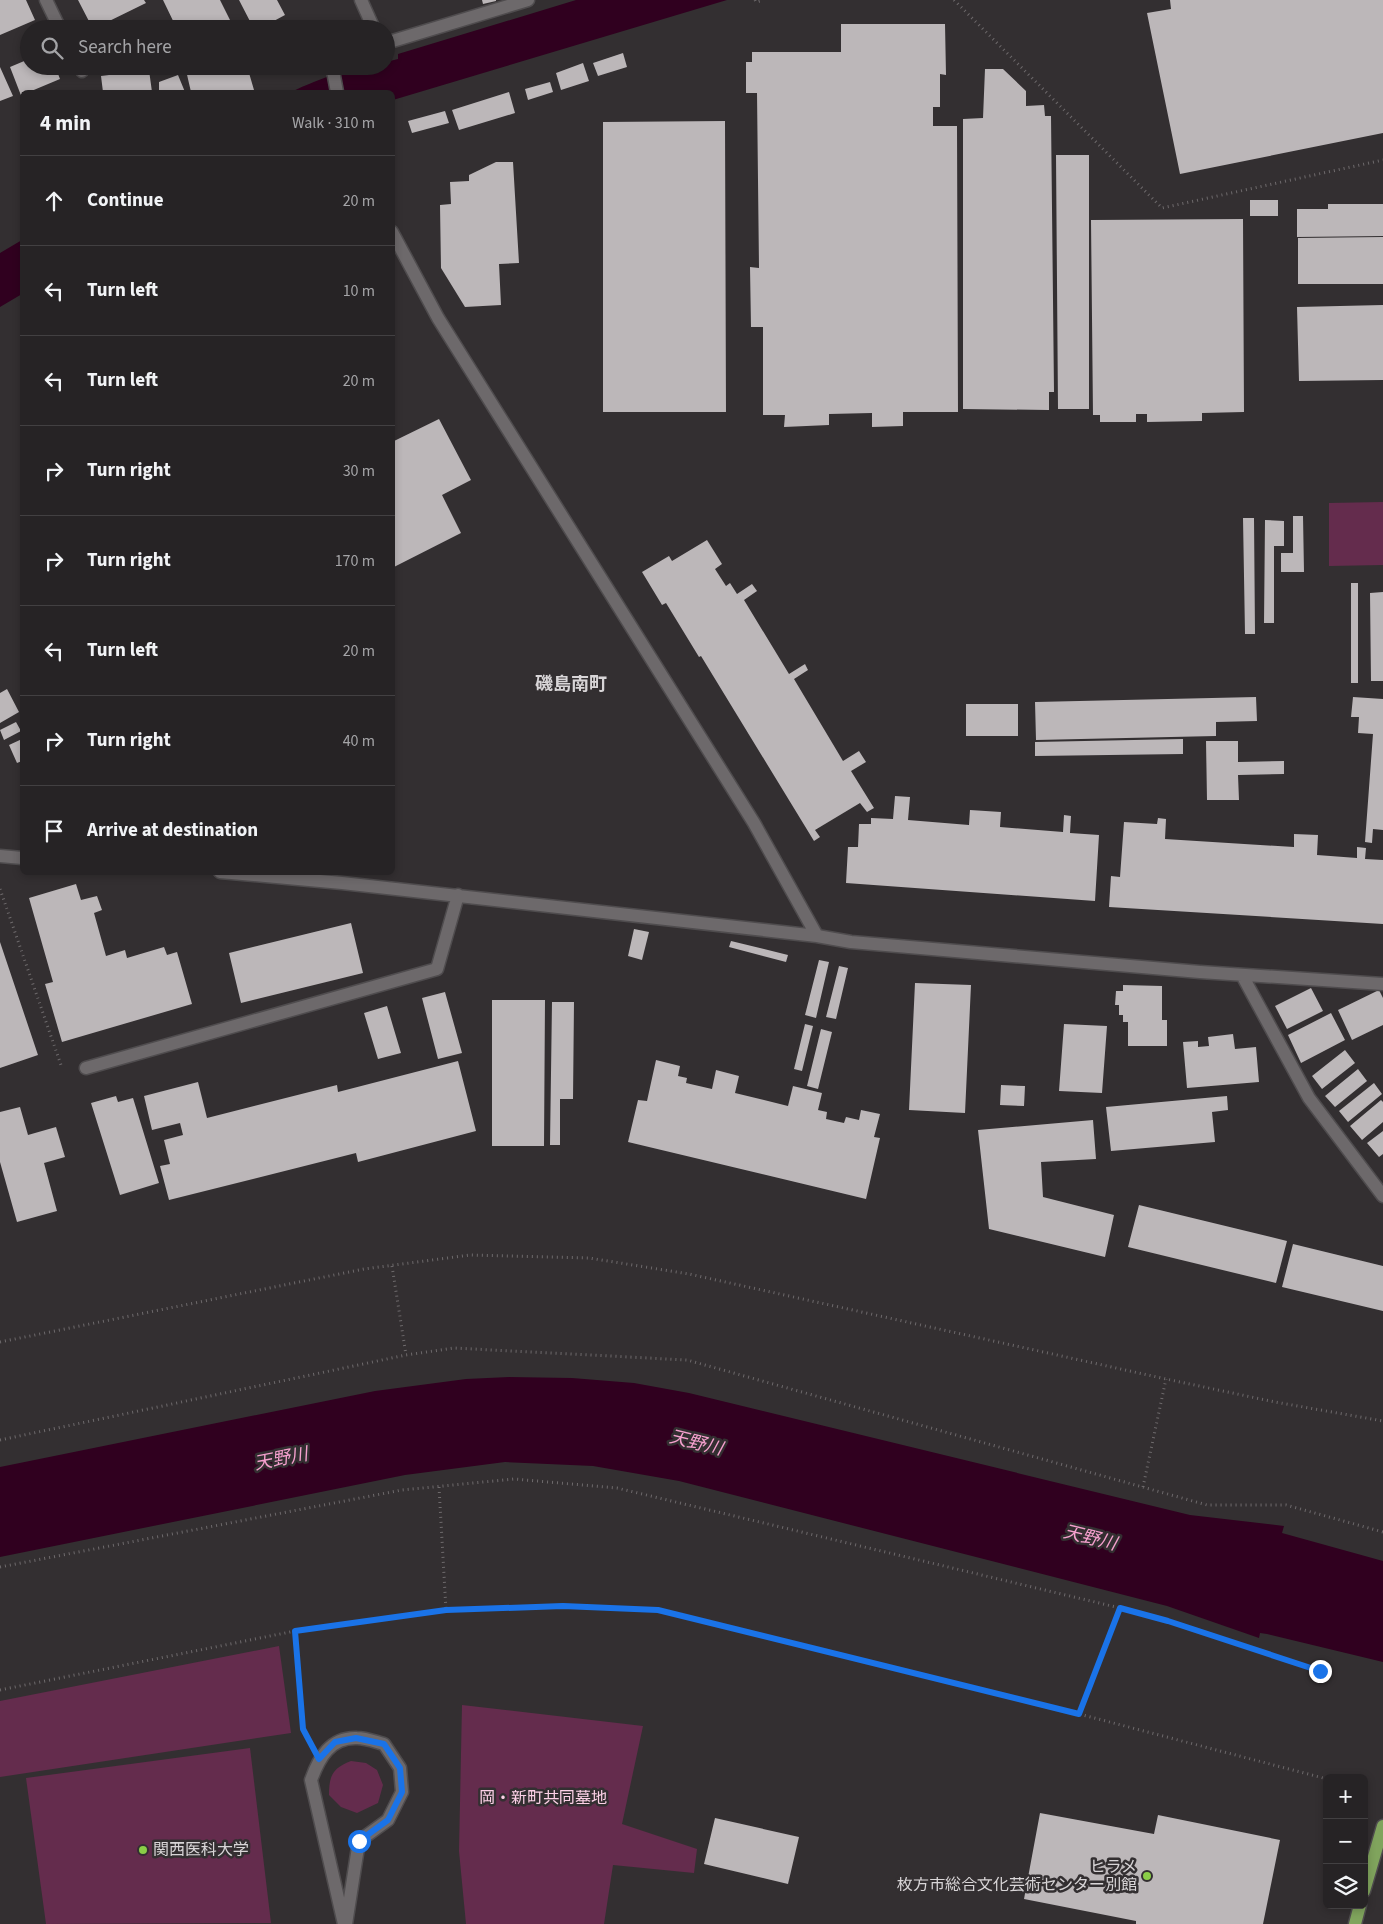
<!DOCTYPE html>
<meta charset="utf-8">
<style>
body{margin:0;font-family:"Source Sans 3","Noto Sans JP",sans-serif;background:#2e2b2d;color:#f1f3f6}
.controls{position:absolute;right:15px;bottom:15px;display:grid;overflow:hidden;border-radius:8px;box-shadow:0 2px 8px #0003}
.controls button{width:45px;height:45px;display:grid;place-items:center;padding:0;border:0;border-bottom:1px solid #424042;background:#262325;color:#f1f3f6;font:25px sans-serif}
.stop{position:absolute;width:15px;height:15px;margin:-11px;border:4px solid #1a73e8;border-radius:50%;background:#fff}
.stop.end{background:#1a73e8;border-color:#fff;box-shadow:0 1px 5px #0008}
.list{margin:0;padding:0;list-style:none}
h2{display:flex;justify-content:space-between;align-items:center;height:65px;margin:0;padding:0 20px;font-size:21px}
h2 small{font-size:16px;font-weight:400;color:#a4a4a7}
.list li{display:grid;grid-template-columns:32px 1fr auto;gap:15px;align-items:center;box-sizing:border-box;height:90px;padding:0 20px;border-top:1px solid #424042}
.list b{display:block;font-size:19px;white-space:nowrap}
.list em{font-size:16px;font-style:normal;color:#a4a4a7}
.icon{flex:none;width:28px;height:28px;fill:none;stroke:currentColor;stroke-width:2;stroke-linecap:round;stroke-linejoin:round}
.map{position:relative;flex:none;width:1383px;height:1924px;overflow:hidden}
.search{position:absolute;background:#262325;box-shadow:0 2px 8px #0003;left:20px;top:20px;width:375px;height:55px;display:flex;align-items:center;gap:12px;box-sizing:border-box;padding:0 18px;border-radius:28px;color:#a4a4a7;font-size:19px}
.panel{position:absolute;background:#262325;box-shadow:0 2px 8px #0003;left:20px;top:90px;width:375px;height:785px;border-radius:8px}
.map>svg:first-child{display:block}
.green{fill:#642c4d}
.water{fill:#30001f}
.building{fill:#bcb7b9}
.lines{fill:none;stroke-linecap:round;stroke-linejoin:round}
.minor-casing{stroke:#4f4c4e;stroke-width:15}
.major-casing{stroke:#4f4c4e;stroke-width:15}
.path{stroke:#6e6a6c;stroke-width:3;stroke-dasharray:1 4;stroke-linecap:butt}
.minor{stroke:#6d696b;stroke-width:12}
.major{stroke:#80a45d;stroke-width:12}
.route{stroke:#1a73e8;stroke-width:6}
.poi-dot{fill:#8ace47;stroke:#332f31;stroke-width:2}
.labels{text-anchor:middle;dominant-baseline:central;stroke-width:5;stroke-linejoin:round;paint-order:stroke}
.park-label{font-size:16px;fill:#fcd0e6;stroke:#332f31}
.poi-label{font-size:16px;fill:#d8d5d7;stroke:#332f31;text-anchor:start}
.neighbourhood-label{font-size:18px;font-weight:bold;fill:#d8d5d7;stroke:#332f31}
.water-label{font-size:18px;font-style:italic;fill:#f5a0ce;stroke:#332f31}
</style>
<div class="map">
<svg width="1383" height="1924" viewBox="0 0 1383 1924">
<rect width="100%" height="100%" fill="#332f31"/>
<path class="green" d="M1383 502V565L1329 566V503Z
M279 1646 291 1733 0 1777V1701Z
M462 1705 643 1726 622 1824 697 1849 694 1873 613 1865 604 1924H466L459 1851Z
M250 1748 271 1923 46 1924 26 1778Z
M351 1761 366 1763 377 1770 383 1785 378 1803 357 1813 341 1807 329 1795C329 1775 333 1768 351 1761Z"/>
<path class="water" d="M576 0H727L393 100 392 92H291C321 78 353 66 386 66V62L398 59V54Z
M22 240V294L0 307V253Z
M509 1377 572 1378 634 1383 689 1393 1190 1515 1284 1526 1282 1533 1383 1561V1662L1267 1634 1260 1633 1259 1638 1167 1606 679 1481 593 1466 505 1462 405 1475 0 1557V1467L375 1391 466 1379Z"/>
<path class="building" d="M0 0H26L35 20 0 35Z
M78 0H144L146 3 93 29Z
M163 0H220L233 26 228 29H177Z
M239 0H277L285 15 259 29H254Z
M482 0H496V1L483 4Z
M1170 0H1383V133L1180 174 1147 13 1171 9Z
M841 24H945L946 75 940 74V107H933V126H957L958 412H903V426L872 427V413L829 414V425L784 427 785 415H763V327H751L750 267 759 268 757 93H746V62H752V52H841Z
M623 53 627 67 598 76 593 63Z
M29 59V66H55L60 79 29 92H22V98L10 67Z
M583 63 589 81 561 90 556 73Z
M185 66H247L254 90 244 92H191Z
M0 67 13 96 0 101Z
M985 69H1003L1026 91V106L1044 105 1045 116H1051L1054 392H1049V410L963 409V119L983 118Z
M149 70 152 92H103L101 76Z
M178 75 185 92H159V82Z
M550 82 553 92 528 100 525 89Z
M509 92 515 113 459 130 452 110Z
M445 111 449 123 412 133 408 121Z
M725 121 726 412H603V122Z
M1056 155H1089V409H1058Z
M496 162H513L519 263 499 264 501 305 465 307 441 268 440 205 451 204 450 182 469 181V175Z
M1250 200H1278V216H1250Z
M1328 204H1383V236L1297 237V209H1328Z
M1243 219 1244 412 1202 413V421L1147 422V414H1136V422H1100V415H1093L1091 220Z
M1383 237V284H1298V238Z
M1383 305V380L1299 381 1297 307Z
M439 419 471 480 442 495 461 533 392 568V442Z
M1293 516H1303L1304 572H1281V553H1293Z
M1243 518H1254L1255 634H1245Z
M1265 520 1284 521V546H1274V623H1264Z
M707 540 722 564 715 569 726 586 730 583 737 594 752 584 757 591 744 600 789 674 805 664 808 670 794 679 843 761 859 751 866 762 851 771 874 808 867 812 860 803 815 830 820 837 814 841 701 656 699 657 666 603 662 605 642 572 669 556 672 561Z
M1351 583H1358V683H1351Z
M1383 592V681H1371L1370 593Z
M7 689 19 712 0 723V693Z
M1256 697 1257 721 1216 722V736L1036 740 1035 702Z
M1353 697 1383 699V830L1373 829 1372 843 1365 842 1373 734 1358 733 1359 717H1351Z
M966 704H1018V736H966Z
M16 722 21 731 4 740 0 730Z
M22 739V761L17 763 9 745Z
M1183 739V754L1035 756V742Z
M1206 741H1238V762L1284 761V774L1238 775 1239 800H1207Z
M895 796 910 797 908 820 969 825 970 810 1001 812 1000 827 1063 832 1064 815 1071 816 1070 833 1099 835 1095 901 846 883 848 847H858L859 824H871V818L893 819Z
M1158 818 1166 819 1165 839 1294 847V834L1318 835 1317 855 1357 858V847L1366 848 1365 859 1383 860V924L1109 907 1111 876 1120 877 1124 822 1157 824Z
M76 884 81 900 97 896 102 910 94 913 106 956 125 950 127 958 164 947 167 955 177 952 192 1004 62 1042 45 984 53 982 29 898Z
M351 923 363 973 241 1003 229 953Z
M634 929 649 932 642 960 628 956Z
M731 941 788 955 786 962 729 947Z
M0 942 38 1055 0 1068Z
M819 960 829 962 816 1018 805 1015Z
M839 966 848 968 836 1019 826 1017Z
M915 983 971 985 965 1113 909 1110Z
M1123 985 1162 986V1020H1167V1046H1128V1022H1123V1015H1119V1005H1115L1116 991H1123Z
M1311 988 1323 1011 1287 1029 1275 1006Z
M1379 990 1383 998V1025L1352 1040 1338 1010Z
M445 992 462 1053 438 1059 422 998Z
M492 1000H545L544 1146H492Z
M552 1002H574L573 1099H560V1145H550Z
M387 1006 401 1053 378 1059 364 1013Z
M1331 1013 1345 1040 1301 1063 1288 1035Z
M805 1024 813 1026 802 1071 794 1069Z
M1064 1024 1107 1026 1102 1093 1059 1091Z
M821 1029 832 1032 818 1089 807 1086Z
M1233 1034 1235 1049 1256 1047 1259 1082 1187 1088 1183 1042 1198 1041V1047L1209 1046 1208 1037Z
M1345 1050 1355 1063 1322 1089 1312 1076Z
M656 1060 680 1066 678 1076 687 1078 686 1083 712 1089 716 1070 739 1076 735 1093 788 1106 793 1086 822 1093 818 1110 827 1112 826 1119 844 1123 846 1117 859 1120 861 1110 880 1114 874 1137 880 1138 866 1199 628 1142 638 1100 647 1101Z
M458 1061 476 1131 358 1162 356 1153 169 1200 160 1166 170 1164 164 1140 183 1135 180 1123 152 1130 144 1096 198 1082 207 1118 337 1085 338 1092Z
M1358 1069 1367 1081 1335 1107 1325 1096Z
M1374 1083 1382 1094 1348 1122 1339 1111Z
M1001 1085 1025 1086 1024 1106 1000 1105Z
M116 1096 118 1102 133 1098 159 1183 120 1195 91 1103Z
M1227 1096 1228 1110 1212 1112 1215 1142 1111 1151 1106 1107Z
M1381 1100 1383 1102V1122L1362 1140 1350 1126Z
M20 1107 28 1135 56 1127 65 1157 44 1163 57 1211 17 1222 0 1162V1112Z
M1093 1120 1096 1159 1041 1162 1043 1197 1114 1215 1105 1257 989 1229 978 1130Z
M1383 1131V1154L1379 1157 1367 1143Z
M1139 1205 1287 1241 1276 1283 1128 1247Z
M1293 1244 1383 1266V1311L1282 1287Z
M1040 1813 1154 1834 1158 1815 1280 1840 1263 1924H1136V1921L1024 1899Z
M715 1818 799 1837 788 1884 704 1864Z"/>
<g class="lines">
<g class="minor-casing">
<path id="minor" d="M46 0 60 29
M361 0 374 29
M386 43 528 0
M80 66 82 71
M337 92 333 71 341 66
M392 232 438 318 754 823 817 936
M0 856 22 858
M220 872 342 883 817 936 851 942 1200 972 1383 984
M1242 975 1309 1098 1383 1196
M86 1068 437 969 458 895
M344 1924 311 1780C319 1758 330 1737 357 1738 366 1738 376 1742 384 1744L400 1768 402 1792 388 1820 359 1841 346 1924"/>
</g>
<g class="major-casing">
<path id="major" d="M1364 1891 1383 1826
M1355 1924 1360 1905"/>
</g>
<path class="path" d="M755 0 756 2 763 0
M954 0 1162 208 1383 160
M0 889 62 1068
M392 1266 406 1355
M0 1342 364 1269 470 1255 589 1258 689 1274 1166 1379 1275 1402 1383 1421
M0 1440 406 1355 454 1348 687 1360 1207 1505H1286L1383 1532
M439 1487 446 1610
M1143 1487 1166 1379
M0 1567 402 1490 514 1479 617 1488 1120 1608 1168 1621 1320 1671
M295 1631 303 1729 308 1739
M0 1690 295 1631 446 1610 563 1606 658 1610 1079 1714 1327 1779
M1079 1714 1120 1608"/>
<use href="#minor" class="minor"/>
<use href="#major" class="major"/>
</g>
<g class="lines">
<path class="route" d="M359 1841 388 1820 402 1792 400 1768 384 1744 356 1738 335 1742 319 1759 303 1729 295 1631 446 1610 563 1606 658 1610 1079 1714 1120 1608 1168 1621 1320 1671"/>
</g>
<g class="poi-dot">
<circle cx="143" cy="1850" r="5"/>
<circle cx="1147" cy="1876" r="5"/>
</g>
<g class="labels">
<g class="park-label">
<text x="543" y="1798">岡・新町共同墓地</text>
</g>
<g class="poi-label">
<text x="153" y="1850">関西医科大学</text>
<text x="1137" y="1867" text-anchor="end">ヒラメ<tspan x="1137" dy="18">枚方市総合文化芸術センター別館</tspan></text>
</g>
<g class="neighbourhood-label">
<text x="571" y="684">磯島南町</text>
</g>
<g class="water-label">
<text transform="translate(696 1443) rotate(14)">天野川</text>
<text transform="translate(281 1459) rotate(-11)">天野川</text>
<text transform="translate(1090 1538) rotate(14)">天野川</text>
</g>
</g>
</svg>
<div class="controls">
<button>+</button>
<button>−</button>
<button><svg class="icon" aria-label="layers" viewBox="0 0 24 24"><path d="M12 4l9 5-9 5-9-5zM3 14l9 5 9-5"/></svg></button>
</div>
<div class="stop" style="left:359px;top:1841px"></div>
<div class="stop end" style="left:1320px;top:1671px"></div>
<div class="search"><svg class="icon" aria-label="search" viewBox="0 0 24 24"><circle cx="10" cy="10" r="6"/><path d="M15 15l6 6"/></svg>Search here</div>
<section class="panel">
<h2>4 min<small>Walk · 310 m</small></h2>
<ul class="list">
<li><svg class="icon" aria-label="ahead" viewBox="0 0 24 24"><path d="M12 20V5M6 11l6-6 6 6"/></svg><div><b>Continue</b></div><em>20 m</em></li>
<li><svg class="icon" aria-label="left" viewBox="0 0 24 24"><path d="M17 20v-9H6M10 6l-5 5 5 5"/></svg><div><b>Turn left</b></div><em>10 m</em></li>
<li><svg class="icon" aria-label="left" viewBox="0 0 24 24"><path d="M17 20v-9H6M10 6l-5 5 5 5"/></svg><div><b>Turn left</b></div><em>20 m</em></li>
<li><svg class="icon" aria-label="right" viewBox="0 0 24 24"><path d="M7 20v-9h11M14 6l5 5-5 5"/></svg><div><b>Turn right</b></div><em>30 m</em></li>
<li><svg class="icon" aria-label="right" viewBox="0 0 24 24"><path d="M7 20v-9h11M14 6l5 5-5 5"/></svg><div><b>Turn right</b></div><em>170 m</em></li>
<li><svg class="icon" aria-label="left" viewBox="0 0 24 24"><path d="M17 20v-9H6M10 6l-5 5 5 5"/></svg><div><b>Turn left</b></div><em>20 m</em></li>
<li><svg class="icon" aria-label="right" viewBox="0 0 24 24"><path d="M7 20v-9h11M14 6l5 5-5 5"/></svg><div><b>Turn right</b></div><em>40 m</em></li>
<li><svg class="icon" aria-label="arrive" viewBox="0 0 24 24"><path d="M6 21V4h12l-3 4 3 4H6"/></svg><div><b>Arrive at destination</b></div></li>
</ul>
</section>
</div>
